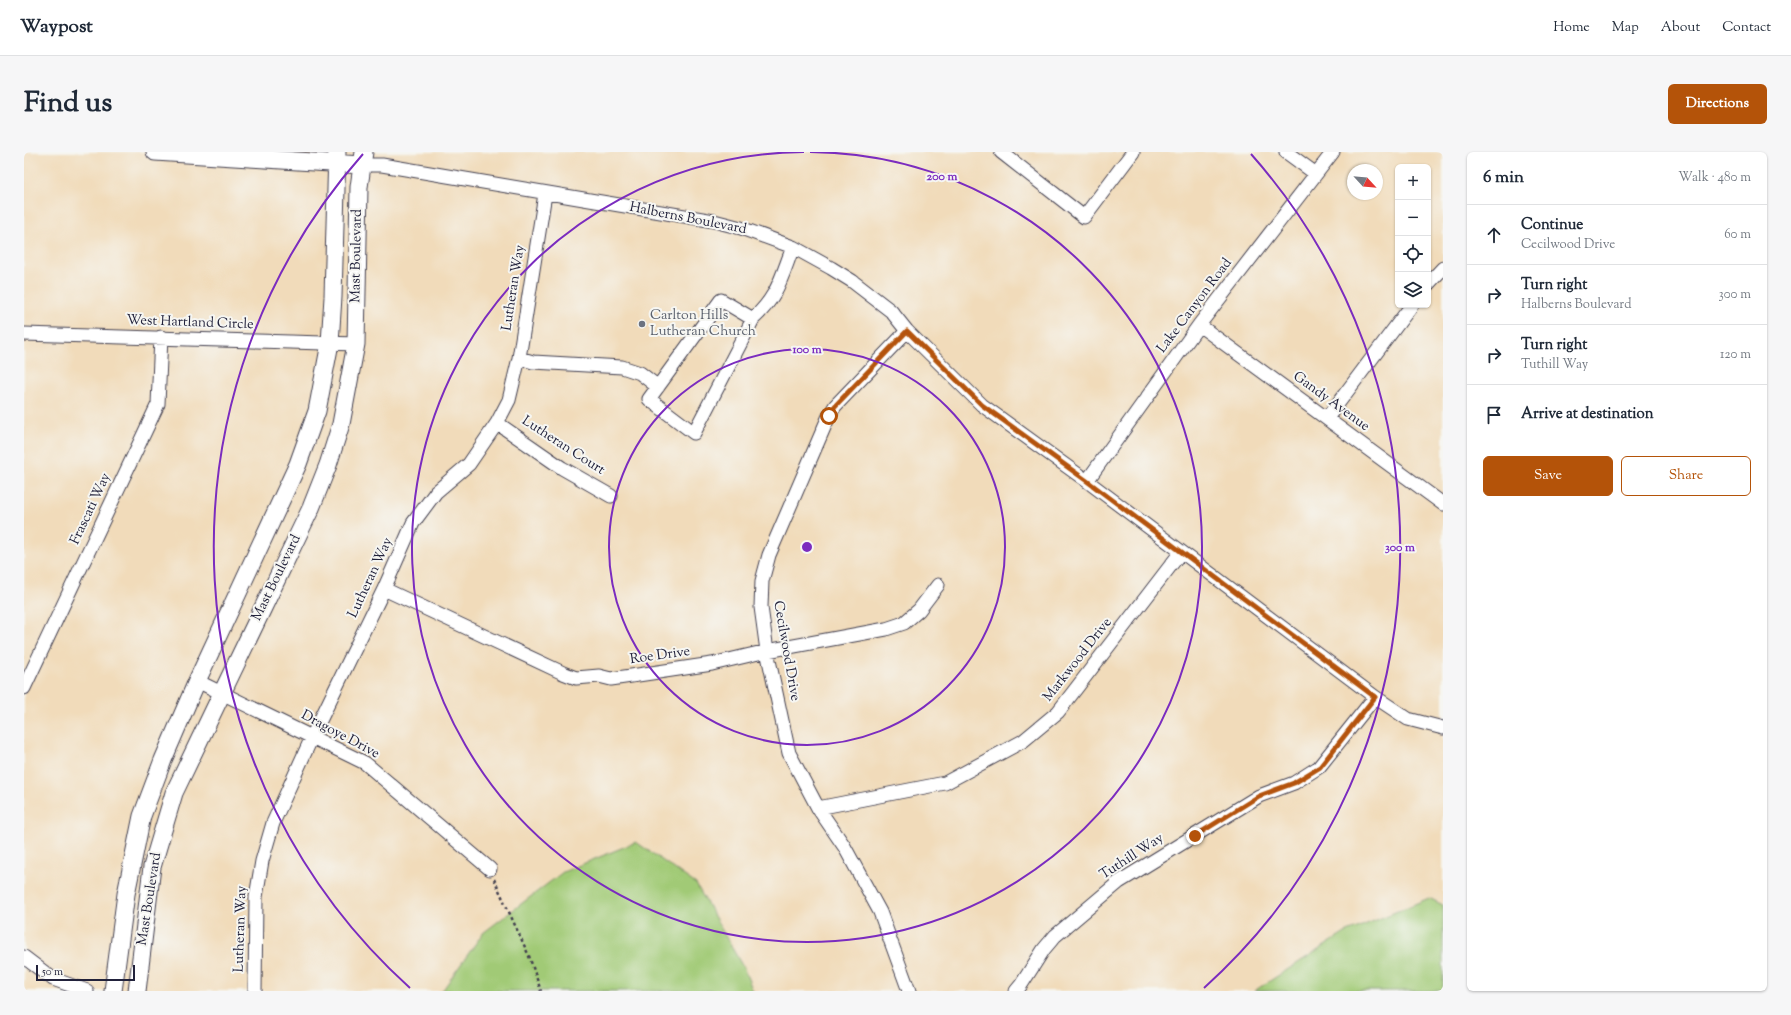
<!DOCTYPE html>
<meta charset="utf-8">
<style>
body{margin:0;font-family:"Sorts Mill Goudy",serif;background:#f6f6f7;color:#1f2937}
.controls{position:absolute;right:12px;top:12px;display:grid;overflow:hidden;border-radius:6px;box-shadow:0 1px 3px #0004}
.controls button{width:36px;height:36px;display:grid;place-items:center;padding:0;border:0;border-bottom:1px solid #e0e1e3;background:#fff;color:#1f2937;font:20px sans-serif}
.compass{position:absolute;left:1323px;top:12px;width:36px;height:36px;border-radius:50%;background:#fff;box-shadow:0 1px 3px #0004;rotate:116deg}
.scale{position:absolute;left:12px;bottom:10px;width:99px;box-sizing:border-box;padding-left:4px;border:2px solid #22223b;border-top:0;font-size:11px;line-height:14px;white-space:nowrap;color:#22223b;-webkit-text-stroke:3px #f6f6f2;paint-order:stroke}
.stop{position:absolute;width:12px;height:12px;margin:-9px;border:3px solid #b45309;border-radius:50%;background:#fff}
.stop.end{background:#b45309;border-color:#fff;box-shadow:0 1px 4px #0008}
.list{margin:0;padding:0;list-style:none}
h2{display:flex;justify-content:space-between;align-items:center;height:52px;margin:0;padding:0 16px;font-size:17px}
h2 small{font-size:13px;font-weight:400;color:#747a83}
.list li{display:grid;grid-template-columns:26px 1fr auto;gap:12px;align-items:center;box-sizing:border-box;height:60px;padding:0 16px;border-top:1px solid #e0e1e3}
.list b{display:block;font-size:15px;white-space:nowrap}
.list p{margin:0;font-size:13px;white-space:nowrap;color:#747a83}
.list em{font-size:13px;font-style:normal;color:#747a83}
.actions{display:flex;gap:8px;padding:12px 16px}
.actions a{flex:1;padding:9px 0;border:1px solid #b45309;border-radius:6px;text-align:center;font-size:14px;color:#b45309}
.actions .main{background:#b45309;color:#fff}
.icon{flex:none;width:22px;height:22px;fill:none;stroke:currentColor;stroke-width:2;stroke-linecap:round;stroke-linejoin:round}
.map{position:relative;flex:none;width:1419px;height:839px;overflow:hidden;border-radius:6px}
header{display:flex;align-items:center;gap:24px;box-sizing:border-box;height:56px;padding:0 20px;background:#fff;border-bottom:1px solid #e0e1e3}
header strong{font-size:19px}
nav{display:flex;gap:22px;margin-inline-start:auto;font-size:14px}
.intro{display:flex;align-items:center;justify-content:space-between;box-sizing:border-box;height:96px;padding:0 24px}
h1{margin:0;font-size:28px}
.button{padding:10px 18px;border-radius:6px;background:#b45309;color:#fff;font-size:14px;font-weight:700}
main{display:flex;gap:24px;padding:0 24px}
aside{flex:1;background:#fff;border-radius:6px;box-shadow:0 1px 3px #0004}
.map>svg:first-child{display:block}
.green{fill:#a1ca76;stroke:#627658}
.lines{fill:none;stroke-linecap:round;stroke-linejoin:round}
.minor-casing{stroke:#413e4e;stroke-width:15}
.major-casing{stroke:#413e4e;stroke-width:19}
.path{stroke:#413e4e;stroke-width:2.5;stroke-dasharray:3 3;stroke-linecap:butt}
.minor{stroke:#fff;stroke-width:13}
.major{stroke:#fff;stroke-width:17}
.route{stroke:#b45309;stroke-width:5}
.ring{fill:none;stroke:#7b2cbf;stroke-width:2}
.worship-dot{fill:#6b7280;stroke:#f6f6f2;stroke-width:1.5}
.labels{text-anchor:middle;dominant-baseline:central;stroke-width:4;stroke-linejoin:round;paint-order:stroke}
.street-label{font-size:14px;fill:#22223b;stroke:#f6f6f2}
.worship-label{font-size:14px;fill:#5b616d;stroke:#f6f6f2;text-anchor:start}
.centre{fill:#7b2cbf;stroke:#f6f6f2;stroke-width:2}
.ring-label{font-size:12px;text-anchor:middle;font-weight:bold;fill:#7b2cbf;stroke:#f6f6f2;stroke-width:4;stroke-linejoin:round;paint-order:stroke}
</style>
<header>
<strong>Waypost</strong>
<nav><a>Home</a><a>Map</a><a>About</a><a>Contact</a></nav>
</header>
<div class="intro"><h1>Find us</h1><a class="button">Directions</a></div>
<main>
<div class="map">
<svg width="1419" height="839" viewBox="0 0 1419 839">
<rect width="100%" height="100%" fill="#f6f6f2"/>
<filter id="ink" filterUnits="userSpaceOnUse"><feTurbulence type="fractalNoise" baseFrequency=".025" numOctaves="2"/><feDisplacementMap in="SourceGraphic" scale="8" xChannelSelector="R" yChannelSelector="G"/><feConvolveMatrix kernelMatrix="1 2 1 2 8 2 1 2 1" color-interpolation-filters="sRGB"/></filter>
<filter id="wash" filterUnits="userSpaceOnUse"><feTurbulence type="fractalNoise" baseFrequency=".012" numOctaves="4" result="noise"/><feDisplacementMap in="SourceGraphic" scale="16" xChannelSelector="R" yChannelSelector="G"/><feGaussianBlur stdDeviation="0.9" result="paint"/><feColorMatrix in="noise" values="0 0 0 0 0 0 0 0 0 0 0 0 0 0 0 0 0 1.4 0 .05"/><feComposite in="paint" operator="in"/></filter>
<g filter="url(#wash)">
<rect width="100%" height="100%" fill="#f1dbba"/>
<path class="green" d="M612 690 672 732 720 817 729 839H418L459 781 539 720Z
M1405 746 1419 753V839H1230L1321 781Z"/>
</g>
<g filter="url(#ink)">
<g class="lines">
<g class="minor-casing">
<path id="minor" d="M977 0 1060 65 1109 0
M1262 0 1292 22
M338 13H358L690 69 717 76 769 95 807 116 828 129 867 159 883 179 958 253 1063 329 1351 545 1384 567 1419 576
M1404 132 1419 116
M729 167 697 148 625 247 670 281 729 167C754 144 757 126 769 95
M1175 173 1419 352
M883 179 811 254 805 264 745 403 738 429 737 455 743 499 765 601 794 656 820 694 856 760 885 839
M0 182 332 192
M495 206 509 210 598 215 616 221 634 235
M1303 266 1388 153
M473 271 538 316 587 344
M1063 329 1175 173 1309 0
M360 437 539 521 552 526 575 524 587 527 688 512 743 499 862 477 880 471 895 458 914 433
M173 529 341 611 466 717
M0 536 134 252 137 185
M794 656 921 631 999 589 1034 560 1157 400
M0 805 29 827 63 839
M231 839 232 745 238 709 249 671 288 585 360 437 389 371 412 340 445 312 473 271 485 248 495 206 521 42
M992 839 997 833 1020 797 1031 784 1095 730 1235 644 1270 631 1295 615 1351 545"/>
</g>
<g class="major-casing">
<path id="major" d="M131 0 338 13
M89 839 102 742 118 664 139 608 173 529 274 312 293 259 306 191 309 145 313 0
M113 839 128 715 150 641 287 356 304 313 317 272 332 192 335 35 340 0"/>
</g>
<path class="path" d="M470 727 505 804 517 839"/>
<use href="#minor" class="minor"/>
<use href="#major" class="major"/>
</g>
</g>
<g class="lines" filter="url(#ink)">
<path class="route" d="M805 264 811 254 883 179 958 253 1063 329 1351 545 1296 615 1270 631 1235 644 1171 684"/>
</g>
<g class="ring">
<circle cx="783" cy="395" r="198"/>
<path d="M786 0A395 395 0 1 1 780 0"/>
<path d="M386 836A593 593 0 0 1 339 2M1227 2A593 593 0 0 1 1180 836"/>
</g>
<circle class="worship-dot" cx="618" cy="172" r="4"/>
<g class="labels">
<g class="street-label">
<text transform="translate(664 67) rotate(11)">Halberns Boulevard</text>
<text transform="translate(333 104) rotate(-89)">Mast Boulevard</text>
<text transform="translate(490 136) rotate(-81)">Lutheran Way</text>
<text transform="translate(1171 154) rotate(-53)">Lake Canyon Road</text>
<text transform="translate(166 171) rotate(2)">West Hartland Circle</text>
<text transform="translate(1307 250) rotate(36)">Gandy Avenue</text>
<text transform="translate(539 294) rotate(33)">Lutheran Court</text>
<text transform="translate(67 357) rotate(-65)">Frascati Way</text>
<text transform="translate(253 426) rotate(-64)">Mast Boulevard</text>
<text transform="translate(347 426) rotate(-65)">Lutheran Way</text>
<text transform="translate(762 499) rotate(80)">Cecilwood Drive</text>
<text transform="translate(636 504) rotate(-8)">Roe Drive</text>
<text transform="translate(1054 508) rotate(-52)">Markwood Drive</text>
<text transform="translate(316 583) rotate(28)">Dragoye Drive</text>
<text transform="translate(1108 705) rotate(-33)">Tuthill Way</text>
<text transform="translate(126 747) rotate(-81)">Mast Boulevard</text>
<text transform="translate(217 777) rotate(-88)">Lutheran Way</text>
</g>
<g class="worship-label">
<text x="626" y="164">Carlton Hills<tspan x="626" dy="16">Lutheran Church</tspan></text>
</g>
</g>
<circle cx="783" cy="395" r="6" class="centre"/>
<g class="ring-label">
<text x="918" y="28">200 m</text>
<text x="783" y="201">100 m</text>
<text x="1376" y="399">300 m</text>
</g>
</svg>
<div class="controls">
<button>+</button>
<button>−</button>
<button><svg class="icon" aria-label="locate" viewBox="0 0 24 24"><circle cx="12" cy="12" r="6"/><path d="M12 2v4M12 18v4M2 12h4M18 12h4"/></svg></button>
<button><svg class="icon" aria-label="layers" viewBox="0 0 24 24"><path d="M12 4l9 5-9 5-9-5zM3 14l9 5 9-5"/></svg></button>
</div>
<svg class="compass" viewBox="-18 -18 36 36"><path d="M0-13l5 13h-10z" fill="#e53935"/><path d="M0 13l5-13h-10z" fill="#747a83"/></svg>
<div class="scale">50 m</div>
<div class="stop" style="left:805px;top:264px"></div>
<div class="stop end" style="left:1171px;top:684px"></div>
</div>
<aside>
<h2>6 min<small>Walk · 480 m</small></h2>
<ul class="list">
<li><svg class="icon" aria-label="ahead" viewBox="0 0 24 24"><path d="M12 20V5M6 11l6-6 6 6"/></svg><div><b>Continue</b><p>Cecilwood Drive</p></div><em>60 m</em></li>
<li><svg class="icon" aria-label="right" viewBox="0 0 24 24"><path d="M7 20v-9h11M14 6l5 5-5 5"/></svg><div><b>Turn right</b><p>Halberns Boulevard</p></div><em>300 m</em></li>
<li><svg class="icon" aria-label="right" viewBox="0 0 24 24"><path d="M7 20v-9h11M14 6l5 5-5 5"/></svg><div><b>Turn right</b><p>Tuthill Way</p></div><em>120 m</em></li>
<li><svg class="icon" aria-label="arrive" viewBox="0 0 24 24"><path d="M6 21V4h12l-3 4 3 4H6"/></svg><div><b>Arrive at destination</b></div></li>
</ul>
<div class="actions"><a class="main">Save</a><a>Share</a></div>
</aside>
</main>
